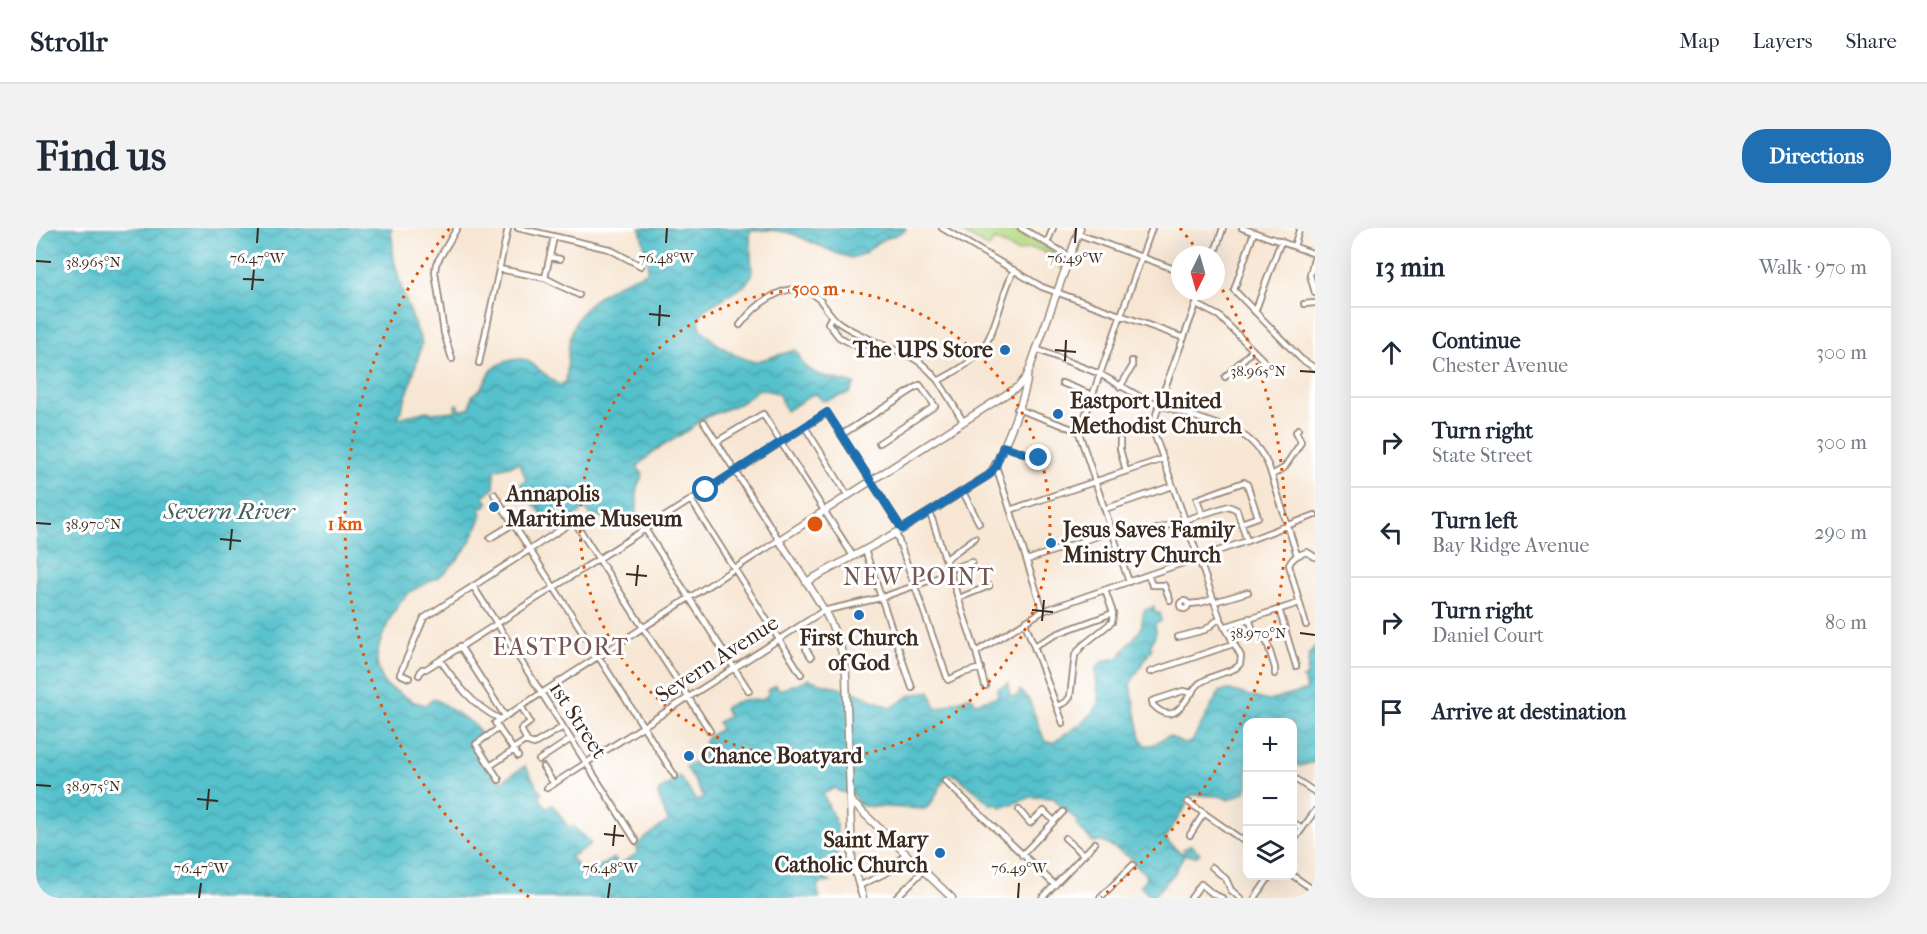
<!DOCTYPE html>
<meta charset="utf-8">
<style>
body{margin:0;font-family:"IM FELL French Canon",serif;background:#f2f2f3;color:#1f2937}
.controls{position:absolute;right:18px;bottom:18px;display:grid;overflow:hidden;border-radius:12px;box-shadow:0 6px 24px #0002}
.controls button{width:54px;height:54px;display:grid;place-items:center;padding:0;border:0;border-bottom:2px solid #e0e1e3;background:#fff;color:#1f2937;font:30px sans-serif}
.compass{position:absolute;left:1135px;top:18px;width:54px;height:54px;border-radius:50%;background:#fff;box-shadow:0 6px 24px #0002;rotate:185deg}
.stop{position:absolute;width:18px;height:18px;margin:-14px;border:4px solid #1f6fb2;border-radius:50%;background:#fff}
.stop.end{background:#1f6fb2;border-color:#fff;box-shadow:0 2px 6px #0008}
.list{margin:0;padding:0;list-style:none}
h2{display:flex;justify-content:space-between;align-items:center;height:78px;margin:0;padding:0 24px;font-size:26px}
h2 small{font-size:20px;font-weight:400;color:#747a83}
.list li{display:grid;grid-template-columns:39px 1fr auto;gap:18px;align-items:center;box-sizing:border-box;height:90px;padding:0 24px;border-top:2px solid #e0e1e3}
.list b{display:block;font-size:22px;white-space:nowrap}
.list p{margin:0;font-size:20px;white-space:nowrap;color:#747a83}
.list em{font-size:20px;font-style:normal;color:#747a83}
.icon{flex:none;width:33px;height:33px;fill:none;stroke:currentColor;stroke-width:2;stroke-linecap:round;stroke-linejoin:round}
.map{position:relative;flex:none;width:1279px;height:670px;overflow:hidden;border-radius:24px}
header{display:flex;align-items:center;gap:36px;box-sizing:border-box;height:84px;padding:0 30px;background:#fff;border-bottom:2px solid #e0e1e3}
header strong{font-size:28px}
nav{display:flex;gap:33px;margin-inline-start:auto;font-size:21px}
.intro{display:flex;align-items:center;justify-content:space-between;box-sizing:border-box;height:144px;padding:0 36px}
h1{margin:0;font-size:42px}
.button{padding:15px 27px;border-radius:24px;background:#1f6fb2;color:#fff;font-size:21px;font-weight:700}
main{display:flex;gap:36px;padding:0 36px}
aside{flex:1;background:#fff;border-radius:24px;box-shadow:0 6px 24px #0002}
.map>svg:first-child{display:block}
.park{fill:#b2d67f;stroke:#76804e;stroke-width:1.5}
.water{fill:url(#water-waves);stroke:#487675;stroke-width:1.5}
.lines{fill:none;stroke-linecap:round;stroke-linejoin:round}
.minor-casing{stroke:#998878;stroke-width:8}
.major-casing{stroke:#998878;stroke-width:9}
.minor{stroke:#fff;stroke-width:4.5}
.major{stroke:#fff;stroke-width:6}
.route{stroke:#1f6fb2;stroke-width:8}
.ticks{fill:none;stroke:#3b2a1e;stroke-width:2}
.ring{fill:none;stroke:#df570d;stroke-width:3;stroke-dasharray:3 6}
.poi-dot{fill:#1f6fb2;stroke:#fff;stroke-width:2}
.labels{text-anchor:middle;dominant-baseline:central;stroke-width:6;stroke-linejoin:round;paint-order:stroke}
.poi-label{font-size:22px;font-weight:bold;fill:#3b2a1e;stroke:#fff;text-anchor:start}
.street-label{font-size:22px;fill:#3b2a1e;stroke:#fff}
.water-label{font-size:24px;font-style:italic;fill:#445f5b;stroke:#fff}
.neighbourhood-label{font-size:24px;letter-spacing:1.5px;fill:#745654;stroke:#fff}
.ticks-label{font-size:15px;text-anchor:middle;fill:#3b2a1e;stroke:#fff;stroke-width:6;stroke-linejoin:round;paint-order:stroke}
.centre{fill:#df570d;stroke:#fff;stroke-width:3}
.ring-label{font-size:18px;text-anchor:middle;font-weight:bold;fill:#df570d;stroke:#fff;stroke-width:6;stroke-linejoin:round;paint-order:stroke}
</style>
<header>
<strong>Strollr</strong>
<nav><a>Map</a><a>Layers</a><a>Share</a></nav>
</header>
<div class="intro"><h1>Find us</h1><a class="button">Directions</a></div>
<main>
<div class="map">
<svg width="1279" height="670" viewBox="0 0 1279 670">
<defs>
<pattern id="water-waves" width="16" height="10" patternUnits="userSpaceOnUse" patternTransform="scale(1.5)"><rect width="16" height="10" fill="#54c1cc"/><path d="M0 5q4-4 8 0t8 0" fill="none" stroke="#479da5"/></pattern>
</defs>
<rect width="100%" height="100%" fill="#fff"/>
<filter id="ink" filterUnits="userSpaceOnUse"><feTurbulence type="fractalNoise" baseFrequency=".0167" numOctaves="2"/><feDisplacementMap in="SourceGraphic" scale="12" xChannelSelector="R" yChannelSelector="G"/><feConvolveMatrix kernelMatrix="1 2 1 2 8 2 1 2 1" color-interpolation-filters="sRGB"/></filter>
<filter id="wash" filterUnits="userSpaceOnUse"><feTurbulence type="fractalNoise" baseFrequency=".008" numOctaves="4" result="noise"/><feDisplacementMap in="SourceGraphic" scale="24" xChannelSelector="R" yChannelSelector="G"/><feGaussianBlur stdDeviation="1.35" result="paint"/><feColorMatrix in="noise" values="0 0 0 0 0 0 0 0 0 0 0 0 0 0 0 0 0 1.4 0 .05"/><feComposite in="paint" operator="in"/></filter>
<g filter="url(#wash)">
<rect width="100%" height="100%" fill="#f7e6d3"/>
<path class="park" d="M919 0H977L1029 30 1025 40C1014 25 999 15 982 24L958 11 953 20Z"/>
<path class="water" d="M0 0H356L355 8 356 9 358 32 366 62 386 115 375 155 362 190 391 183 396 185 420 183 419 177 422 176 424 183 434 180 436 168C447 161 449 152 456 142 462 134 482 129 491 132L523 157 530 154C532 139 531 122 535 107 543 73 581 55 611 44 614 30 606 15 604 0H870L869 3 842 14 829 25 815 30 802 26 755 5 735 2 714 3 716 47 708 58 669 81 663 91 665 101 681 116 699 127 718 134 760 122 768 138 783 147 819 156 813 165 787 173 779 165 750 183 742 165 723 161 705 175 668 190 656 199V200L617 224 601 239 607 246 601 259V286L596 294C583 297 569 288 555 287L549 281 520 301 490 267 485 256 490 252 484 235 459 242 458 260 447 268 452 275 443 282 446 286C438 309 428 328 409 344 399 353 384 357 373 365 359 376 339 417 341 435 342 443 347 451 349 457L378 474 390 477 398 470 440 498 446 508 437 515 464 554 489 538 506 566 503 568 510 580 516 576 533 600 537 598 555 616 534 629 545 641 561 640 578 630 583 637 602 625 600 617 632 593 622 567 623 563 644 548 660 573 668 569 650 539 657 534 661 539 667 534C668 513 665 512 685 501L682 494 693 488 688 480C701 473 710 469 725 472L733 466 731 463 740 457 744 462 772 451 821 465 855 480 875 467 894 463 900 481 935 468 940 475 962 468 961 461 973 455V467L981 469 984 462 993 472 1008 511 1010 514H1018L1049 493 1063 476 1059 441 1067 433 1082 430 1105 401 1108 382 1118 379 1119 385H1124L1125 394 1119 395 1120 405 1114 419 1116 420 1094 456 1105 510 1109 517H1116L1132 508C1141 510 1145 520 1156 513L1184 463 1194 462 1232 473 1271 462 1267 450 1271 448 1273 427 1279 418V534L1264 538 1257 537 1256 494H1212L1211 560 1208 565 1193 572 1184 568 1156 567 1149 574 1151 576 1129 611 1146 626 1147 622 1155 617 1164 625 1161 628 1148 627 1138 646 1116 670 1104 658 1110 650 1109 646 1096 634 1097 632C1094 629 1071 615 1066 614 1063 614 1060 614 1057 614L1041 598 1040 592 1035 586 1026 581 1018 570 995 569 966 580 960 575 956 577 921 548 913 546C902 557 899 576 889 581L828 578 822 576 818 567 802 563 799 560 787 566 801 597V627L788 632 784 637 789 651 795 654 785 655 781 659 784 670H0Z"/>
</g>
<g filter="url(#ink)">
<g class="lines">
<g class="minor-casing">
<path id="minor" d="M482 0 573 21 605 38
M906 0 1006 59 1148 110
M985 0 1033 28
M1206 0 1279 26
M1218 4 1198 62 1265 131 1279 140
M1042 6 1144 43
M1011 15 1017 0
M1258 18 1264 0
M1178 27 1187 0
M1279 27 1274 47 1279 65
M514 29 524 31
M463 41 509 50 543 67
M509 50 518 9
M1160 76 1183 88 1230 135
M1268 76 1279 75
M1219 84 1245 13
M796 88 792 95 803 109 833 125 842 122 845 115
M704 97C720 76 755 47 781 69 789 77 793 87 802 94 819 107 856 120 877 130 901 143 913 171 927 193
M1000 121 1064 146 1108 171 1200 203C1216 211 1226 223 1233 239L1261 327
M416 131 408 105 399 44 400 36 421 0
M443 135 472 0
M1189 149 1217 122
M902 153C916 145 933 137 944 124 961 103 965 67 978 42
M1026 155 1057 167
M1084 159 1096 139V133
M981 181 1037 201 1043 205 1093 354
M769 199 812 268
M1043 205 1116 0
M805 207 884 157 899 178 843 215
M1084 212V221L1090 243
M680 214 727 186 817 328
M967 218 1003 230
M960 238 1007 383
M1236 247 1248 240 1264 216 1265 213 1260 204 1262 201
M927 264 943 295
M458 266 639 548
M655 272 765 446
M1069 281 1136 258
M974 282 1127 231
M894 285 940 424 949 458
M1166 286 1161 271 1208 254 1211 256 1222 289 1205 295
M609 301 713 463
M1111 304 1193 278 1201 282 1211 313
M860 305 912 452 927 445 945 440
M454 310 477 296
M829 322 876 460
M910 331 939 310
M991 332 1076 303
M913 341 936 334
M1112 347 1116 357H1128L1134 372
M437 358 600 613
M923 370 953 358
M1144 377a4 4 0 1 1 8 0a4 4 0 1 1-8 0Z
M1178 374 1212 364
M1152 376 1164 375 1177 371
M1243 381 1260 438
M1213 390 1219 408 1231 414 1239 440V446
M989 395 1027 495
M1270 397 1253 337C1257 329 1261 327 1271 324L1279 329
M1188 399 1263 375
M1142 409 1169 402 1184 390
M771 417 770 421 775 429
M424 418 469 488
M998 418 1023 405 1077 385
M940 424 1007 383 1211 313 1279 287
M404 432C421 456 437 478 464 491
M1114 444 1197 416
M383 447 386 441H390L791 185 866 301
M373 450 364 446 388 390 538 293 674 503
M1156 465 1147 463 1116 473 1117 477C1142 502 1150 466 1164 455 1174 448 1189 445 1200 440L1204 436 1205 428 1184 390 1118 205 1119 191 1123 176 1165 63
M485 478 494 494 485 501 491 513
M1021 478 1030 474 1034 469 1039 427 1046 418 1076 394 1077 385 1069 362
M463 500 440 516 463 552
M477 521 489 513 498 516 527 499
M482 528 459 495 743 312 668 194
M503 532 535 511
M454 538 478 522
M507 539 518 556
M1256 549 1279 564
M909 553 1019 657
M511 560 787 383 844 370 915 345
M1152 574 1212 616
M983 582 994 595 1008 583 1018 593
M1256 593 1266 601
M1154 607 1168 585
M1029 610 1048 627
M1256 615 1279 583
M986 627 1027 584
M1176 639 1190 651 1195 662 1204 670
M1256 647 1279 663
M823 658 854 643 870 625
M860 670 888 642
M1006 670 1059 615
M1064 670 1097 637
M1155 670 1165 656 1177 666 1186 670
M1219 670 1234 648"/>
</g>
<g class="major-casing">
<path id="major" d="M770 354 860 305 953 247C963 234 992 164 991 148L1044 0
M815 573 916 670
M827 670 816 633 810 447C806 398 769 353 743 312L983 158 991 148"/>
</g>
<use href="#minor" class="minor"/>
<use href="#major" class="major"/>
</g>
</g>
<g class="lines" filter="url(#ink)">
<path class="route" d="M670 262 791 184 866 301 953 247 960 238 967 218 1003 230"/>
</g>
<path class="ticks" d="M221 15 222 0M630 15 631 0M1039 15 1040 0M0 33 15 34M207 51 228 52M216 62 218 41M613 86 634 88M623 98 624 77M1019 122 1040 124M1029 133 1030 112M1264 143 1279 144M0 295 15 296M184 311 205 313M194 322 196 301M590 346 611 348M600 358 602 337M996 382 1017 384M1006 393 1008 372M1264 405 1279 407M0 557 15 558M161 571 182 573M171 582 173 561M568 606 588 608M577 618 579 597M163 670 165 655M572 670 574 655M982 670 983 655"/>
<g class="ring">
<circle cx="779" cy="296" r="235"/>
<path d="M493 669A470 470 0 0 1 414 0M1144 0A470 470 0 0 1 1164 26M1182 54A470 470 0 0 1 1065 669"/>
</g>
<g class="poi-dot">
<circle cx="969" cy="122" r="6"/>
<circle cx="1022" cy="186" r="6"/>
<circle cx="458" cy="279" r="6"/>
<circle cx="1015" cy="315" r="6"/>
<circle cx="823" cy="387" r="6"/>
<circle cx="653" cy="528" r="6"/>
<circle cx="904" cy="625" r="6"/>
</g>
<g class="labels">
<g class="poi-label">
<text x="957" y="122" text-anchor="end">The UPS Store</text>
<text x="1034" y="173">Eastport United<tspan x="1034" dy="25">Methodist Church</tspan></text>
<text x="470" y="266">Annapolis<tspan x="470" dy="25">Maritime Museum</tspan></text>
<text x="1027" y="302">Jesus Saves Family<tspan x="1027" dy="25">Ministry Church</tspan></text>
<text x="823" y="410" text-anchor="middle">First Church<tspan x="823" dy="25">of God</tspan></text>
<text x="665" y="528">Chance Boatyard</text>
<text x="892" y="612" text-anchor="end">Saint Mary<tspan x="892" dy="25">Catholic Church</tspan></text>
</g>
<g class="street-label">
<text transform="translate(681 431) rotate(-33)">Severn Avenue</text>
<text transform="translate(542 492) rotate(57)">1st Street</text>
</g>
<g class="water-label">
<text x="193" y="283">Severn River</text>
</g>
<g class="neighbourhood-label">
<text x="883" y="349">NEW POINT</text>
<text x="525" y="419">EASTPORT</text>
</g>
</g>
<g class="ticks-label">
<text x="221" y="35">76.47°W</text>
<text x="630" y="35">76.48°W</text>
<text x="1039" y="35">76.49°W</text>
<text x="57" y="39">38.965°N</text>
<text x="1222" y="148">38.965°N</text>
<text x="57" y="301">38.970°N</text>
<text x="1222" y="410">38.970°N</text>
<text x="57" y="563">38.975°N</text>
<text x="165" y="645">76.47°W</text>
<text x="574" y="645">76.48°W</text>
<text x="983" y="645">76.49°W</text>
</g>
<circle cx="779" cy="296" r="9" class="centre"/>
<g class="ring-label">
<text x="779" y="67">500 m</text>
<text x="309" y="302">1 km</text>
</g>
</svg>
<div class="controls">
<button>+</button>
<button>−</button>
<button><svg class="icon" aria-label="layers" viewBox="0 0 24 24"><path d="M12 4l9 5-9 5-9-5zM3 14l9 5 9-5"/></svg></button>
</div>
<svg class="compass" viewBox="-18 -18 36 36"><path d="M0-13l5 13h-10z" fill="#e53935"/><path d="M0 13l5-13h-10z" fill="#747a83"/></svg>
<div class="stop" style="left:670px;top:262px"></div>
<div class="stop end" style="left:1003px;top:230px"></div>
</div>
<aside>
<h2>13 min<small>Walk · 970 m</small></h2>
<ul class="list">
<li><svg class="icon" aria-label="ahead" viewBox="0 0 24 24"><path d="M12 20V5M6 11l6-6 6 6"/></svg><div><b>Continue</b><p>Chester Avenue</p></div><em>300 m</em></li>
<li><svg class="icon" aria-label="right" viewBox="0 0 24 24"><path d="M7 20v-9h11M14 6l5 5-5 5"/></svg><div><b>Turn right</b><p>State Street</p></div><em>300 m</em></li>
<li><svg class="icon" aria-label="left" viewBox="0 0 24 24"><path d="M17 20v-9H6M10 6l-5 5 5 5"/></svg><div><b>Turn left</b><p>Bay Ridge Avenue</p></div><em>290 m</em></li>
<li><svg class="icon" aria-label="right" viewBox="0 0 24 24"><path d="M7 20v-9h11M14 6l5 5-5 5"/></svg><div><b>Turn right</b><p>Daniel Court</p></div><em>80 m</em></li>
<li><svg class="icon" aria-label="arrive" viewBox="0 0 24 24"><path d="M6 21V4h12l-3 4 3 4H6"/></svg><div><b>Arrive at destination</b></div></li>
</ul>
</aside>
</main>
